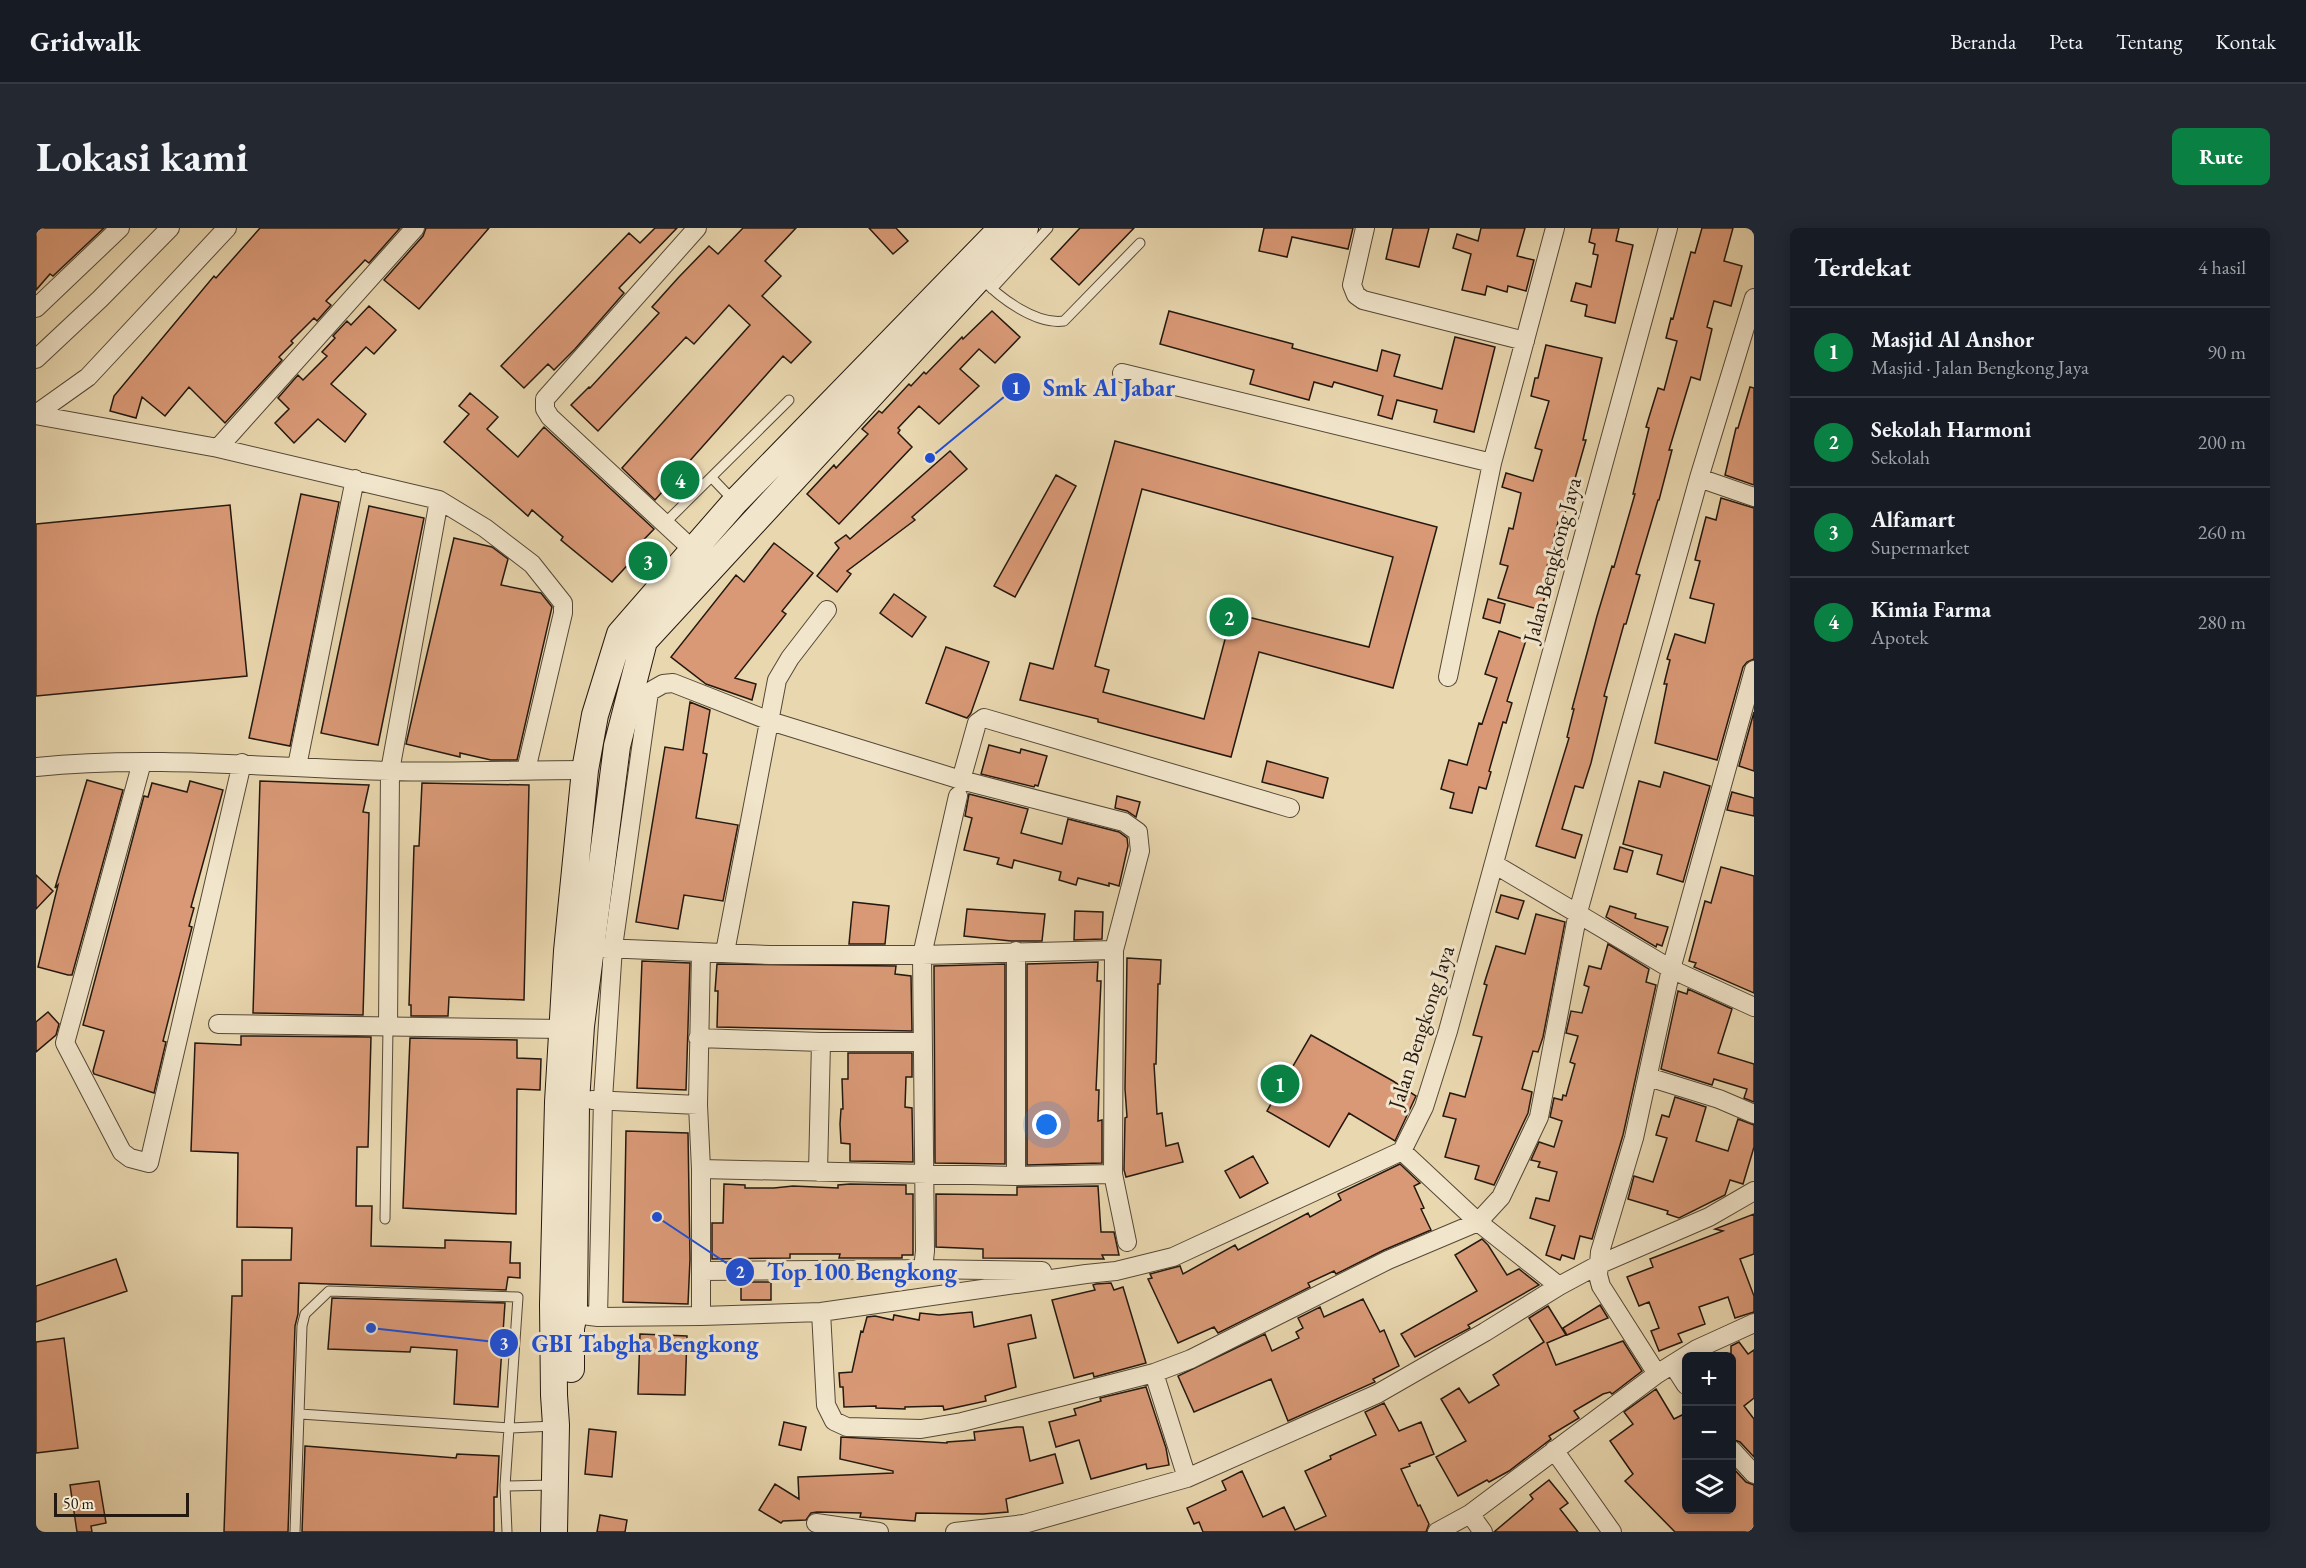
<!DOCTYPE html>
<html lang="id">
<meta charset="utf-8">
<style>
body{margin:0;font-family:"EB Garamond",serif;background:#242831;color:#f1f3f6}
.controls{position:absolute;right:18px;bottom:18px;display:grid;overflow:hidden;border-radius:9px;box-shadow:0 3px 15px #0003}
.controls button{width:54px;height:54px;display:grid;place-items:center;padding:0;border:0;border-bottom:2px solid #363941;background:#171b24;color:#f1f3f6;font:30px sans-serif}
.scale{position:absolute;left:18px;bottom:15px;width:135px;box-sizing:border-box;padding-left:6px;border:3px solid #24180f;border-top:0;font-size:16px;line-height:21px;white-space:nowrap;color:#24180f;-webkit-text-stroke:4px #f1e5cb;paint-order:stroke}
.you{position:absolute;left:1011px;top:897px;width:21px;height:21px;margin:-15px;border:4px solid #fff;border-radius:50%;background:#1a73e8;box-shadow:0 0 0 9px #1a73e833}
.badge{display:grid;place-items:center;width:39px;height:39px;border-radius:50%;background:#0b8043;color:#fff;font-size:20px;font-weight:700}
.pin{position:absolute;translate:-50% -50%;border:3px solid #fff;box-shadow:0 2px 6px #0006}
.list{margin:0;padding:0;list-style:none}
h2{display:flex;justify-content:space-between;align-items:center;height:78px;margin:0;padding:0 24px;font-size:26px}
h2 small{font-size:20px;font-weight:400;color:#9ea1a6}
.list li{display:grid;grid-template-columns:39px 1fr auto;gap:18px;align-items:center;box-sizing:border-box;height:90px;padding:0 24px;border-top:2px solid #363941}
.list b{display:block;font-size:22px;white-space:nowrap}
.list p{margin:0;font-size:20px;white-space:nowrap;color:#9ea1a6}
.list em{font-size:20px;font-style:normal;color:#9ea1a6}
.icon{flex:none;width:33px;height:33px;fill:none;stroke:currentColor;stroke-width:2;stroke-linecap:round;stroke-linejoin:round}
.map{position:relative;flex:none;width:1718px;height:1304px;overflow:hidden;border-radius:9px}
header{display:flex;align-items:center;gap:36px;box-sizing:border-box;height:84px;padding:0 30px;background:#171b24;border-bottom:2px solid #363941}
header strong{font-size:28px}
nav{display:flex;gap:33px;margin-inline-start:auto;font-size:21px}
.intro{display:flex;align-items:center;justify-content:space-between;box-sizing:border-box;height:144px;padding:0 36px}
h1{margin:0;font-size:42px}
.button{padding:15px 27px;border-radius:9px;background:#0b8043;color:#fff;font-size:21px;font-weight:700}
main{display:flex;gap:36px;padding:0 36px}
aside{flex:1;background:#171b24;border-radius:9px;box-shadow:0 3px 15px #0003}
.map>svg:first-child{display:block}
.building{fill:#d99976;stroke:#24180f;stroke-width:1.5;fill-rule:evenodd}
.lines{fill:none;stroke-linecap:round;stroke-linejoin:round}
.lane-casing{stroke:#554837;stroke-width:11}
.street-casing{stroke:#554837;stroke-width:20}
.secondary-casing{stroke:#24180f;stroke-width:28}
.lane{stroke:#f1e5cb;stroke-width:9}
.street{stroke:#f1e5cb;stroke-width:18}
.secondary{stroke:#f1e5cb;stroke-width:26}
.labels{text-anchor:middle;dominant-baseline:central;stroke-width:6;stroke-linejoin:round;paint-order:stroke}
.street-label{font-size:22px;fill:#24180f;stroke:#f1e5cb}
.leader{fill:none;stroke:#1d4ed8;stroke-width:2}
.callout-dot{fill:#1d4ed8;stroke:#f1e5cb;stroke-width:2}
.mark-label{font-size:18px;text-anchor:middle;font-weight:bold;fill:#fff}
.callout-label{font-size:24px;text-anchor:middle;font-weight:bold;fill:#1d4ed8;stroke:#f1e5cb;stroke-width:6;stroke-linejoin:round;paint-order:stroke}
</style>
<header>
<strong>Gridwalk</strong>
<nav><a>Beranda</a><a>Peta</a><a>Tentang</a><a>Kontak</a></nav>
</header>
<div class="intro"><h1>Lokasi kami</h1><a class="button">Rute</a></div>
<main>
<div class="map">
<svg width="1718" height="1304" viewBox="0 0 1718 1304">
<rect width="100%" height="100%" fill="#e9d7af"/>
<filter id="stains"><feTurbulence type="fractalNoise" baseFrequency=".00333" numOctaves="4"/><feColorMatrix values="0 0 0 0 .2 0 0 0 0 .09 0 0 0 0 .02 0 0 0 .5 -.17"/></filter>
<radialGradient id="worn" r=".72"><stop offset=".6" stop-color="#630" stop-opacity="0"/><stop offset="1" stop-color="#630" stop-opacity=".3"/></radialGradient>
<path class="building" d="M0 0H68L17 48 14 46 0 62Z
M224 0H364L333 35 329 32 290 73 295 77 281 93 278 90 255 113 257 115 243 129 246 132 189 195 153 159 129 188 106 169 100 190 74 183 78 168 178 48 180 50Z
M390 0H453L383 81 348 52 387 8Z
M619 0H641L583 60 588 65 539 121 518 142 512 136 488 160 465 138 593 5 604 15Z
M707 0H760L729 33 745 48 726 68 775 114 755 135 747 128 619 272 586 240 714 97 693 77 658 116 650 109 562 203 535 177 553 159 554 160 623 85 616 79 642 50 673 18 682 26Z
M833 0H860L872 13 857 26Z
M1044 0H1098L1043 57 1015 31Z
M1228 0H1317L1312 21 1256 9 1251 29 1223 23Z
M1357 0H1393L1383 39 1350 31Z
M1445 0H1489L1481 28 1498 32 1490 63 1472 58 1471 64 1451 58 1449 67 1426 62 1435 26 1417 20 1421 6 1442 13Z
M1556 0H1583L1580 13 1597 17 1579 95 1549 88 1551 77 1535 73 1540 55 1555 59 1562 27 1557 26 1559 16 1553 14Z
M1666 0H1697L1688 33 1706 38 1695 78 1678 73 1671 99 1676 101 1664 152 1655 149 1633 222H1636L1623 272H1622L1600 346 1604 347 1590 396H1588L1568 468 1571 469 1555 535 1547 560 1539 558 1526 601 1546 607 1539 630 1500 618 1533 510 1531 509 1538 481H1536L1561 388 1576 338 1578 339 1599 266H1597L1613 200 1610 199 1622 160 1628 162 1641 113 1630 110 1635 90 1637 91 1655 24 1659 25Z
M333 78 360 102 338 126 330 119 295 156 330 186 309 214 282 191 258 215 239 195 253 181 242 170 262 147 267 152 291 128 286 124 299 110 297 108 311 93 315 97Z
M956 83 984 109 959 135 943 121 924 141 943 158 903 196 883 178 862 200 864 202 862 205 876 219 803 296 771 266 798 237 800 240 832 206 826 201 843 183 846 185 873 156 875 158 888 144 890 146 926 109 927 111Z
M1133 83 1257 116 1256 120 1341 143 1346 122 1364 127 1358 148 1406 161 1419 109 1459 119 1438 204 1398 194 1401 182 1361 172 1356 191 1342 187 1347 168 1298 154 1296 159 1278 154 1273 172 1214 156 1218 142 1124 116Z
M1510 117 1566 130 1547 212H1550L1526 296 1522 294 1505 363 1510 364 1505 382 1462 370 1472 338 1464 336 1473 300 1477 301 1485 265 1466 259 1470 245 1497 253 1506 222 1499 220 1513 173 1495 168 1499 150H1502Z
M1714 159 1718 160V257L1689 247 1700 200H1702Z
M434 165 462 189 451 201 482 229 508 199 618 301 594 326 598 330 576 354 525 312 527 309 496 282 492 288 408 214 433 186 423 178Z
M1079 213 1401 299 1357 460 1223 424 1195 529 1062 494V491L984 472 994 435 1017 441ZM1106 261 1357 329 1333 419 1196 385 1168 491 1067 464 1073 442 1059 438Z
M914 223 931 241 876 289 879 292 811 343 815 346 801 364 781 348 803 320 799 315 810 307 814 311Z
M1020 247 1040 258 979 369 958 358Z
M265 266 303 274 254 518 213 510Z
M1685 270 1718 280V431L1711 434 1707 439 1681 532 1619 515 1631 456H1628L1634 432 1631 431 1639 406 1669 415 1678 376 1654 370 1664 333 1659 332 1670 289 1680 292Z
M194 277 211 448 0 468V296Z
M333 278 388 290 342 517 285 505Z
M418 310 456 319 472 331 465 357 505 365 516 379 481 532H455L424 525V529L370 516Z
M738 315 777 345 746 383 750 386 699 450 720 456 716 472 670 456 635 429 700 347 708 354Z
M858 366 890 389 876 409 844 385Z
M1452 371 1469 376 1464 395 1447 390Z
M1463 403 1490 412 1471 473 1476 475 1470 495 1467 494 1453 543 1455 544 1450 561 1443 559 1436 585 1414 580 1418 565 1405 561 1413 532 1431 537 1443 495 1446 496 1461 450 1449 446Z
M910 419 953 434 935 485 931 490 890 475Z
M654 474 674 482 667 525 671 526 660 590 702 597 687 673 648 667 642 701 600 694 629 519 647 522Z
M1718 484V543L1703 538Z
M953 517 984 525 985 521 1011 528 1002 558 999 557 998 559 945 546Z
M1231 533 1292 550 1287 570 1226 554Z
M1628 544 1674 558 1647 654 1621 646 1626 627 1587 616 1603 553 1624 559Z
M51 552 87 562 36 747H32L2 739 22 657 19 660Z
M154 553 187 562 155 679 158 680 153 698 156 699 127 813 130 814 118 865 58 846 57 843 68 803 47 797 108 568 112 569 116 555 151 564Z
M224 553 333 557 327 584 333 585 327 787 217 785Z
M386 555 493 557 488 772 413 769 412 788H375V777H373L378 618H383Z
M1696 564 1718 570V588L1691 582Z
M933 566 992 581 985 605 1026 616 1032 591 1083 604 1091 610 1092 618 1083 658 1073 655V658L1042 650 1040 657 1023 652 1025 644 978 632 976 640 961 636 963 630 928 622 936 590 929 588Z
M1081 568 1104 574 1100 589 1091 583 1079 580Z
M1584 619 1597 623 1591 644 1578 641Z
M1685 639 1718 648V765L1658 739 1660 735 1653 733 1669 673 1675 675Z
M0 647 17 663 0 681Z
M1465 667 1488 673 1482 691 1460 684Z
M817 674 853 678 849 716H813Z
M1574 678 1600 686 1599 690 1632 699 1626 718 1621 716 1620 719 1570 689Z
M931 681 1009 686 1006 713H975L928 708Z
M1039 683 1067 684 1066 711 1038 712Z
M1500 686 1529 694 1507 809 1502 824 1497 823 1486 861 1496 864 1492 885 1458 957 1439 951 1443 938 1409 929 1420 891 1407 888 1414 865 1429 869 1446 809 1437 807 1451 757 1448 756 1460 718 1489 726Z
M1572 716 1613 741 1610 754 1620 757 1587 907 1556 1011 1544 1008 1538 1031 1526 1027 1524 1032 1510 1027 1519 998 1494 990 1500 970 1513 973 1521 944 1502 939 1504 934 1495 932 1503 914 1518 919 1526 893 1514 889 1518 870 1526 872 1527 867 1530 868 1539 836 1534 834 1542 808 1530 805 1535 783 1546 785 1553 759 1548 757 1553 738 1565 741Z
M1091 730 1125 732 1124 756H1122L1120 836H1118L1121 886 1126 885 1130 918 1142 915 1147 934 1090 949 1088 942 1089 890 1091 889 1089 861Z
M606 733 654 735 650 862 601 860Z
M1062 734 1061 753H1065L1060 862H1063L1062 893 1066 892V935L991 937V736Z
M681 736 860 738 859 746 875 748 876 803 681 799 682 763H679Z
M969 736V936L899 935 898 738Z
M1652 761 1696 781 1682 825 1718 836V874L1708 870 1711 861 1678 851 1676 857 1625 841 1642 763 1651 766Z
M12 784 23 796 20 807 0 824V794Z
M1275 807 1357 853 1380 868 1359 913 1313 885 1293 919 1231 883Z
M205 808 335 809 332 919H321L320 978H336L335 1018 409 1020V1012L475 1014 474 1035H484V1050L472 1049 470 1062 263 1055 262 1086 259 1098 252 1304H188L196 1068H206V1032H255L256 1000 201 999 202 925 155 923 159 815 205 817Z
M374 810 481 812V830L505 831 504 862 481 861 480 986 367 980Z
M812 825H876V849H870L869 879 876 880 877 934 814 933V916L805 915 804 896 805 881H807L806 851H812Z
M1639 869 1670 879 1660 913 1692 923 1702 891 1718 897V919L1707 956 1694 952 1689 967 1643 990 1631 986 1632 983 1592 971 1598 948 1617 954 1631 910 1620 907 1626 887 1633 889Z
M590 903 652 905 654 1031 652 1076 587 1074Z
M1217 928 1232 955 1204 970 1189 943Z
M1364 936 1384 955 1378 958 1388 980 1385 981 1395 1002 1348 1022 1300 1046 1298 1043 1272 1055 1274 1059 1182 1105 1178 1099 1142 1115 1112 1051 1116 1050 1114 1046 1144 1038 1147 1046 1199 1017 1202 1022 1272 985 1274 989 1305 972 1302 966Z
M688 956 709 957V960H738L757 958 802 960V957L814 956 870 957V966H877V1027H866V1030H803L804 1026H754V1030L676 1031V995H687Z
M1062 958 1065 1004H1078L1083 1027H1066L1068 1031 947 1030V1021L900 1019V966L981 967V959Z
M1718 986V1026L1704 1031 1718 1068V1084L1699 1090 1692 1069 1663 1079 1669 1096 1642 1106 1646 1114 1623 1123 1615 1103 1623 1100 1613 1074 1603 1078 1591 1049 1617 1039 1614 1031 1687 1003 1679 1001Z
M1446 1011 1452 1017 1471 1047 1483 1041 1503 1057 1432 1097 1434 1100 1379 1129 1365 1106 1441 1063 1419 1027Z
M80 1031 91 1063 0 1094V1058Z
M705 1054H735V1072H705Z
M1075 1055 1078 1062 1087 1059 1110 1135 1058 1149 1057 1145 1038 1150 1016 1072 1059 1062 1057 1057 1060 1056Z
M296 1070 469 1075 462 1179 418 1176 421 1122 375 1119 374 1124 292 1121Z
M1327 1071 1344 1104 1348 1102 1363 1138 1337 1151 1339 1154 1252 1193 1235 1151 1158 1184 1142 1148 1229 1106 1236 1123 1263 1110 1260 1104 1267 1100 1262 1090 1284 1079 1288 1089Z
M1564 1077 1572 1090 1531 1107 1527 1100Z
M1512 1078 1530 1107 1511 1115 1520 1137 1587 1113 1606 1143 1576 1166 1574 1164 1567 1166 1538 1183 1543 1190 1513 1208 1515 1211 1473 1243 1453 1254 1451 1252 1422 1268 1400 1229 1430 1213 1405 1171 1423 1160 1433 1175 1463 1157 1457 1147 1508 1114 1493 1090Z
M936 1084 938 1099 995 1087 1000 1110 972 1116 980 1159 949 1168 950 1173 908 1182 907 1178 869 1179V1181L840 1180V1178L808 1179 807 1159H804L803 1145 816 1144 825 1103 827 1104 831 1089 839 1088 857 1092 858 1087 883 1092 884 1085 903 1087Z
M604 1106 651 1108 649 1167 602 1166Z
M28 1110 42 1220 0 1225V1114Z
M1703 1114 1712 1126 1718 1122V1170L1708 1178 1718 1191V1229L1704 1214 1695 1211V1118Z
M1110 1159 1130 1220 1133 1237 1111 1241 1110 1236 1055 1251 1043 1212 1020 1219 1013 1194 1040 1187 1038 1181 1065 1173 1064 1170Z
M1620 1161 1638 1191 1650 1185V1281H1695V1238L1710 1254 1718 1257V1304H1639L1589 1253 1597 1246 1574 1213 1597 1196 1588 1184Z
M1348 1175 1363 1203 1385 1194 1398 1226 1373 1236 1374 1238 1365 1241 1382 1278 1384 1277 1393 1296 1390 1304H1167L1163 1294 1158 1296 1151 1280 1190 1262 1186 1253 1206 1243 1227 1289 1248 1279 1259 1302 1290 1288 1269 1243 1295 1231 1294 1228 1340 1207 1329 1184Z
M748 1194 770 1199 765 1222 743 1217Z
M981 1199H987L994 1233 1019 1226 1027 1255 970 1271 972 1284 947 1286 880 1285 879 1293 824 1289 825 1285 781 1284 775 1285 770 1292 747 1293 745 1295 723 1282 739 1256 763 1271 762 1249 857 1245V1243L804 1231 805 1209 911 1215V1214L939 1212 938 1204Z
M553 1201 580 1204 576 1249 549 1246Z
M269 1218 420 1230 421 1226 463 1228 461 1269H458V1304H266Z
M1513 1252 1532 1275 1524 1281 1542 1304H1458L1497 1271 1494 1267Z
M63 1253 70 1295 55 1298 56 1304H41L34 1257Z
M564 1287 591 1292 589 1304H561Z"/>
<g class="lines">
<g class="lane-casing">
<path id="lane" d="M946 51C964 70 1000 97 1028 93L1104 15
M956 61 1012 0
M676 250 697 272
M628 296 753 172
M349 991 352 800
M264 1186 475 1200 518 1198
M469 1258 518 1257
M259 1304 266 1098 269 1086 293 1063 482 1069 469 1258 471 1304"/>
</g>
<g class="street-casing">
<path id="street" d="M1329 0 1316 57 1320 67 1327 72 1489 113
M0 80 84 0
M0 131 64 71 134 0
M1086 145 1456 235
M0 186 52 149 191 0
M0 187 182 220 403 272 449 300 496 336 527 375V385L490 542
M182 220 379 0
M1663 250 1718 269
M656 321 514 189 509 181V171L661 0
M1412 449 1456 235 1519 0
M106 534 29 815 86 924 94 930 113 935 206 535
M261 538 319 251
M0 539C118 527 236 540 354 543 419 545 484 542 549 542
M925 552 941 495 948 490 1254 580
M1458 636 1635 741 1718 779
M567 720 734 727H886L1078 722
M980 723V948
M665 724 662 877 665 941V1043
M689 724 741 452 754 430 791 382
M182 796 527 801
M352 800 354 543 403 272
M662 810 785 814H887
M1612 849 1683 871 1718 886
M556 872 662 877
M1366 923 1442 994 1523 1058
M665 941 980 948 1077 946
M782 944 785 814
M887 1041 889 1023 886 727 922 568
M785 1084 790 1177 798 1193 811 1199 885 1201 926 1194 1118 1145 1155 1131 1352 1032 1442 994 1465 969 1503 889 1542 684 1663 250 1718 70
M538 1086 562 1089 665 1088 785 1084 1050 1046 1080 1043 1137 1029 1366 923 1388 879 1412 803 1632 0
M665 1088V1043L887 1041 1006 1043
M562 1089 567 871 577 719 613 464 627 456 637 455 734 493 925 552 1088 594 1102 604 1104 623 1078 722 1077 946 1091 1014
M1637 1137 1650 1157
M1118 1145 1151 1250
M1621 1146 1565 1058 1562 1047 1564 1024 1598 910 1635 741 1718 442
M1518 1222 1576 1304
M1696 1222 1718 1246
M1434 1286 1447 1304
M780 1295 843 1304
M919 1304 988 1296 1151 1250 1341 1166 1449 1104 1523 1058 1562 1037 1673 989 1718 963
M1401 1304 1434 1286 1621 1146 1661 1121 1718 1095"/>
</g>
<g class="secondary-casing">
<path id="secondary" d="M535 1141V1100L538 1086 540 874 545 798 581 518 608 413 989 0
M518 1304 520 1197 518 1167 517 1077 522 874 531 723 549 542 559 487 584 406 699 274 966 0"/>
</g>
<use href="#lane" class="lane"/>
<use href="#street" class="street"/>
<use href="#secondary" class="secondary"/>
</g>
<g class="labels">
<g class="street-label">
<text transform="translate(1516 332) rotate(-75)">Jalan Bengkong Jaya</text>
<text transform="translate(1385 799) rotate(-72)">Jalan Bengkong Jaya</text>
</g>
</g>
<path class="leader" d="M894 230L980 159M621 989L704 1044M335 1100L468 1115"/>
<g class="callout-dot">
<circle cx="894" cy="230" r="6"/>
<circle cx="621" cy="989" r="6"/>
<circle cx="335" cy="1100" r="6"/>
<circle cx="980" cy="159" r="15"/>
<circle cx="704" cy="1044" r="15"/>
<circle cx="468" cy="1115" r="15"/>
</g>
<g class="mark-label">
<text x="980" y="166">1</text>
<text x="704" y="1050">2</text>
<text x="468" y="1122">3</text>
</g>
<g class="callout-label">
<text x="1073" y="168">Smk Al Jabar</text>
<text x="826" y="1052">Top 100 Bengkong</text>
<text x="609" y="1124">GBI Tabgha Bengkong</text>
</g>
<rect width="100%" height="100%" filter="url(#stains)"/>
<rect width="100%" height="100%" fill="url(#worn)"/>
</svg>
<div class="controls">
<button>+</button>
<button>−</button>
<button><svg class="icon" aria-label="layers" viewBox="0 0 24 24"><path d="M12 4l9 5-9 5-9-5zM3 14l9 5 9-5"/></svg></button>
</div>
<div class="scale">50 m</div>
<div class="you"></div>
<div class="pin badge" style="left:1244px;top:856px">1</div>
<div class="pin badge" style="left:1193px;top:389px">2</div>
<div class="pin badge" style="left:612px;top:333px">3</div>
<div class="pin badge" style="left:644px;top:252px">4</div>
</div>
<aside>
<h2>Terdekat<small>4 hasil</small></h2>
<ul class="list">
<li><span class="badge">1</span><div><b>Masjid Al Anshor</b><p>Masjid · Jalan Bengkong Jaya</p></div><em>90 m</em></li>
<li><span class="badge">2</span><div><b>Sekolah Harmoni</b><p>Sekolah</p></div><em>200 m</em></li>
<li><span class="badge">3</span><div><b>Alfamart</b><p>Supermarket</p></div><em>260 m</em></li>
<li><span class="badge">4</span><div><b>Kimia Farma</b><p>Apotek</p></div><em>280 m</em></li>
</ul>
</aside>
</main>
